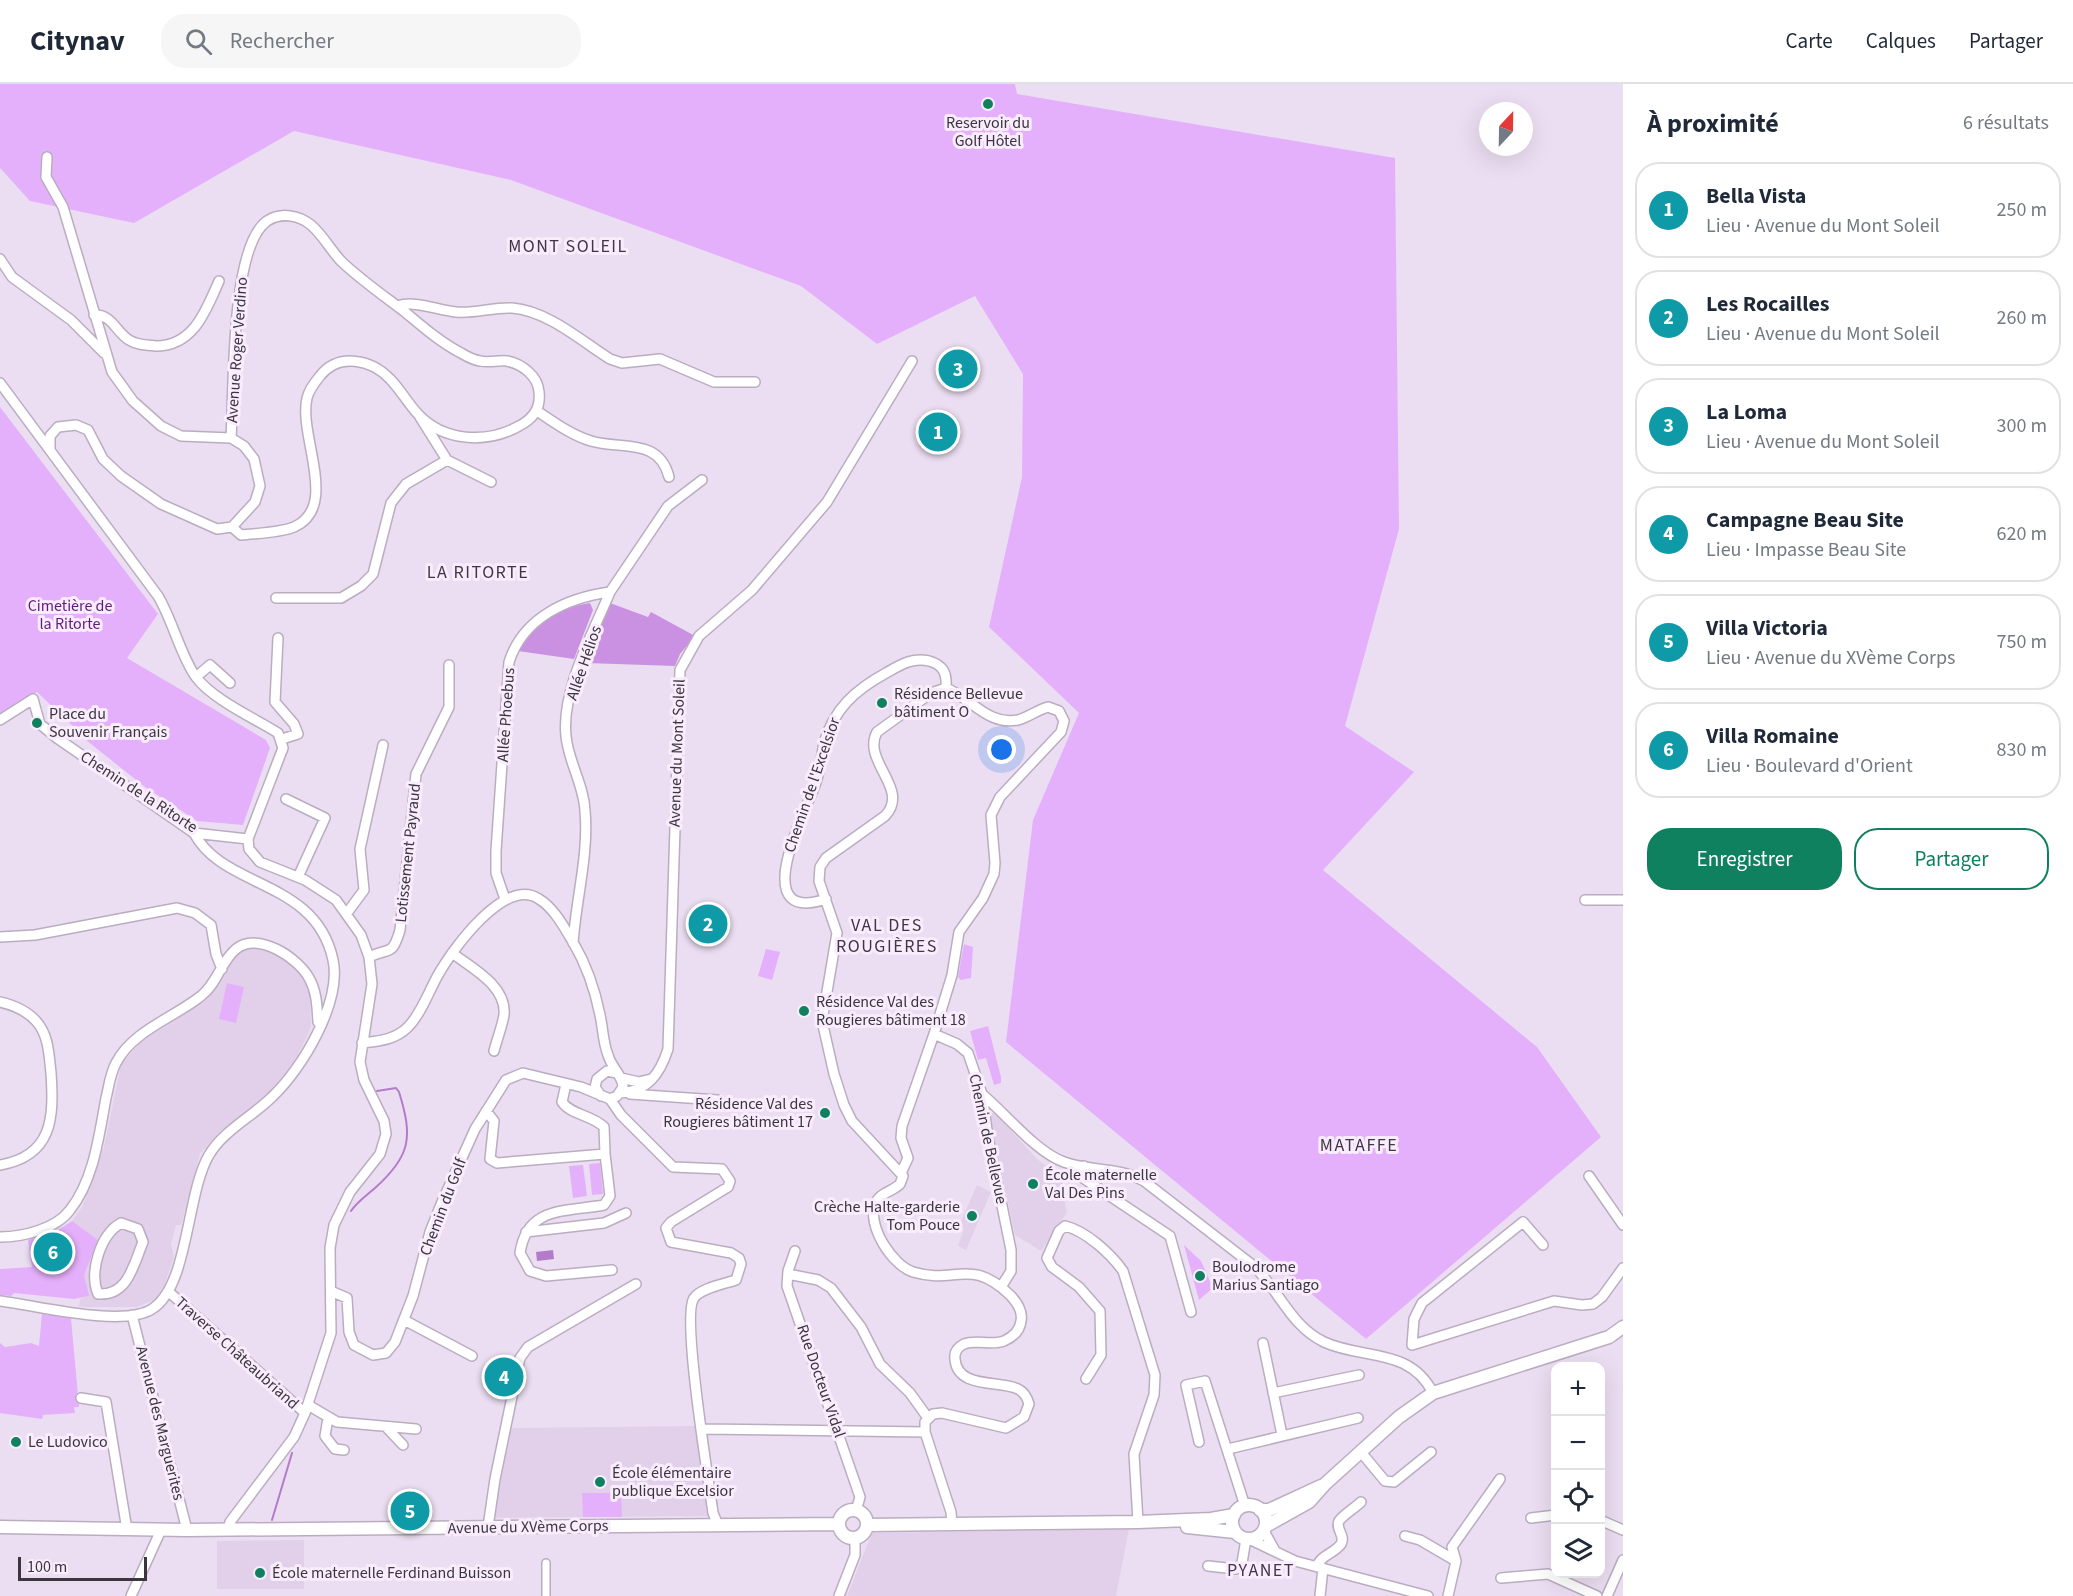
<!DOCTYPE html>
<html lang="fr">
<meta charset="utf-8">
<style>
body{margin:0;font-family:"Source Sans 3",sans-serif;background:#f6f6f7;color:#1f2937}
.controls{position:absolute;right:18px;bottom:18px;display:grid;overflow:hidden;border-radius:12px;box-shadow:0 6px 24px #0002}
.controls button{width:54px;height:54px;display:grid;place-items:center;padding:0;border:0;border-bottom:2px solid #e0e1e3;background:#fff;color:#1f2937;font:30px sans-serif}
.compass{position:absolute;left:1479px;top:18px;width:54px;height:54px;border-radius:50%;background:#fff;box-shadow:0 6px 24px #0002;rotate:22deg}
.scale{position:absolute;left:18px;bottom:15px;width:129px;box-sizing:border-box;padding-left:6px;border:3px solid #3b363e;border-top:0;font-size:16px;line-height:21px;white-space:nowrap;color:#3b363e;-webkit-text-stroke:4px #f8ecfd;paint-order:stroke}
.you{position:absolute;left:1002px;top:666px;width:21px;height:21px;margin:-15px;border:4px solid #fff;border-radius:50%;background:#1a73e8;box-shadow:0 0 0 9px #1a73e833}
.badge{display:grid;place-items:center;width:39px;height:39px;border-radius:50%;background:#10815f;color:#fff;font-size:20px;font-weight:700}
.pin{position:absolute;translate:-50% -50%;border:3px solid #fff;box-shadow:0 2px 6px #0006}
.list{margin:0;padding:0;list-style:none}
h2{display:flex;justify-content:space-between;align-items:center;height:78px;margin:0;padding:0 24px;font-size:26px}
h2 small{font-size:20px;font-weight:400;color:#747a83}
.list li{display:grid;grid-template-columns:39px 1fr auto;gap:18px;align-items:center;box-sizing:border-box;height:96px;margin:0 12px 12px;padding:0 12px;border:2px solid #e0e1e3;border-radius:24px}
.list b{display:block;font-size:22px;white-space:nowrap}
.list p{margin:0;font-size:20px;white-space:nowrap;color:#747a83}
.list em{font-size:20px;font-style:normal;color:#747a83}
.actions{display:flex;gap:12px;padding:18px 24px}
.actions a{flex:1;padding:14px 0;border:2px solid #10815f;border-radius:24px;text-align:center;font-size:21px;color:#10815f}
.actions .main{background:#10815f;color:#fff}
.icon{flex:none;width:33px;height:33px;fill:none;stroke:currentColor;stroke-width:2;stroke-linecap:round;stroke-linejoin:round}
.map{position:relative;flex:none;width:1623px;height:1512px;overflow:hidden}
header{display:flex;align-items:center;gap:36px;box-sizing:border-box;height:84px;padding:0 30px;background:#fff;border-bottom:2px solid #e0e1e3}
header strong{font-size:28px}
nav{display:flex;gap:33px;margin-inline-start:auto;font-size:21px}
.search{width:420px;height:54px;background:#f6f6f7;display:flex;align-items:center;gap:15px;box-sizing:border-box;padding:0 21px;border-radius:24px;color:#747a83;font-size:22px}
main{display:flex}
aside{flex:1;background:#fff}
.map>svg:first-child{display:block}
.built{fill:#e2d0ea}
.green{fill:#e5b0fb}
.forest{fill:#ca91e2}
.water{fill:#b37bca}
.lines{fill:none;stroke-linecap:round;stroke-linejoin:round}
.stream{stroke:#b37bca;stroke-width:2}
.pedestrian-casing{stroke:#baadc0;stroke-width:10}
.minor-casing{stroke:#baadc0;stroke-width:12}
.secondary-casing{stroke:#baadc0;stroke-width:15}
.pedestrian{stroke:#fff;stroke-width:7}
.minor{stroke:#fff;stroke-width:9}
.secondary{stroke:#fff;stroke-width:12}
.poi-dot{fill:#10815f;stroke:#f8ecfd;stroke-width:2}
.labels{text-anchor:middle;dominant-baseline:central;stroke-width:6;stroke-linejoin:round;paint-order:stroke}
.poi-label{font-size:16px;fill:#3b363e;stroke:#f8ecfd;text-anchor:start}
.street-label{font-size:16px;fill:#3b363e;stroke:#f8ecfd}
.park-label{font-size:16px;fill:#621b7b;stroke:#f8ecfd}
.neighbourhood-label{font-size:18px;letter-spacing:1.5px;fill:#413646;stroke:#f8ecfd}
</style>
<header>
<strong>Citynav</strong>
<div class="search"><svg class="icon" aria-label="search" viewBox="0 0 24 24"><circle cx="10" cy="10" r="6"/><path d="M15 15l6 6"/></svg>Rechercher</div>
<nav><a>Carte</a><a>Calques</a><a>Partager</a></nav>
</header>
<main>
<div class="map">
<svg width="1623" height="1512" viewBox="0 0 1623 1512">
<rect width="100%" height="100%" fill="#ecdef2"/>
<path class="built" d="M248 863 276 870 296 884 302 893 310 911 311 942 307 953 286 993 265 1014 222 1046 200 1070 181 1141H176L171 1160 174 1173 164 1202 156 1215 137 1223H79L80 1215 88 1212 84 1191 97 1156 72 1137 82 1123 104 1063 121 980 142 957 204 918 212 910 236 870Z
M989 1028 995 1029 1037 1075 1063 1094 1062 1106 1067 1128 1041 1167 1015 1151Z
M977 1101 991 1108 966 1166 958 1162 964 1144 959 1142Z
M696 1342 708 1432 492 1434 499 1386H504L500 1380 507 1349 513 1344Z
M1129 1445 1116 1512H847L872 1449Z
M304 1456V1505H217V1457Z"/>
<path class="green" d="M0 0H1015L1017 10 1395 74 1399 445 1345 642 1414 688 1323 786 1537 963 1601 1053 1366 1255 1006 958 1033 736 1079 629 989 543 1022 393 1023 290 975 212 877 260 801 202 511 96 294 47 134 139 30 117 0 84Z
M0 323 158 530 127 574 266 656 270 664 243 741 197 737 145 703 86 656 87 652 74 643 37 608 0 633Z
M964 860 973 863 971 894 961 896 958 893Z
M766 865 780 868 772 896 758 892Z
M227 899 244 903 236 939 219 935Z
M988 942 1001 993V999L994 1001 986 974 978 976 970 947Z
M600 1079 603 1110 592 1111 589 1080Z
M583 1081 587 1112 573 1114 569 1082Z
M72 1137 98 1156 84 1191 89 1212 74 1215 14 1209 11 1212 0 1211V1185L32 1183 28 1156 55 1148Z
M1184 1161 1201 1177 1213 1204 1199 1216Z
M42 1230 71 1234 79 1323H74L75 1329 43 1331 42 1335 0 1329V1259L5 1263 31 1259 39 1262Z
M582 1409H621L622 1433H583Z"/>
<path class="forest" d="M590 519 593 526 574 575 518 567C539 537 554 525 590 519Z
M610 519 648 533 651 528 695 552 680 570 675 582 586 579Z"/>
<path class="water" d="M553 1166 554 1175 537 1177 536 1168Z"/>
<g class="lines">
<path class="stream" d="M351 1127C357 1118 367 1111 375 1104 411 1072 413 1053 399 1008L396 1004 377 1007
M272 1436 292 1369"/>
<g class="pedestrian-casing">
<path id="pedestrian" d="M546 1479V1512"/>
</g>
<g class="minor-casing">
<path id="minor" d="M47 73 46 93 63 123 112 288 133 317 161 342 181 352 231 354 244 362 254 375 260 402 255 418 232 443 217 445 161 420 121 392 103 375 88 346 76 341 58 343 50 352V366
M0 175 12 193 71 236 104 269
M397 222C416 216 436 226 456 228 474 230 493 223 512 224 548 227 580 256 610 275L622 279 660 275 714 298H755
M94 231C112 230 115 247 129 256 137 261 146 261 156 262 194 262 206 226 219 197
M0 299 158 512C172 535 182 575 196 593 212 615 254 634 278 649L283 664 248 755 249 765 260 778 305 796 336 816 361 851 369 873 372 900 360 978 364 996 384 1037 386 1050 380 1070 350 1108 334 1141 330 1164 331 1249 305 1329 294 1353 230 1438 228 1445
M537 327C554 338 571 351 591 357 621 366 659 353 669 393
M420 333 447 376 491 398
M231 354C234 308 230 163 267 137 281 128 299 131 311 141 323 151 331 167 342 178 361 196 384 212 405 228 423 243 440 258 461 269 466 272 474 276 480 277 489 279 498 276 507 277 522 280 538 292 539 308 541 324 533 335 519 342 487 360 443 358 417 329 407 318 400 305 390 295 372 276 339 268 320 292 315 298 309 306 307 314 298 352 340 423 294 443 279 449 258 449 241 451L232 443
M276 514H341L361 502 373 490 391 419 406 400 447 376
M278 554 275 618 294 640 298 650 282 655
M196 593 210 581 230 599
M946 604 931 609 877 648C861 677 911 705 885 732L826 774 820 783 819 797 837 849 822 937 834 990 844 1021 852 1037 903 1092 900 1100C892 1108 880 1108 875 1120 867 1142 892 1181 913 1188 956 1201 970 1172 1011 1212 1017 1219 1023 1227 1021 1237 1020 1246 1013 1253 1004 1257 991 1262 977 1255 964 1260 958 1263 954 1268 955 1275 957 1305 999 1296 1018 1305 1024 1308 1027 1313 1029 1320L1024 1333 1006 1344 942 1329 933 1330 925 1338V1348L951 1428 952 1441
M946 604C971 614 988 642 1018 636 1029 633 1037 626 1048 623L1059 627 1064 637 1061 648 1000 713 991 731 995 779 994 790 983 814 959 848 952 891 934 950 957 960 968 969 982 1010 988 1053 1011 1166V1187L1001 1203
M0 636 33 615 40 640 57 654 194 749 248 755
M286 715 325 734 298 793
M505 815 496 789V767L509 578C523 534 566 514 610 508L668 422 702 396
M826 815C748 841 803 730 814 704 820 690 821 674 824 659 834 625 855 606 886 589 900 581 912 573 929 577 944 581 947 590 946 604
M1585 816H1623
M347 829 364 806 360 765 383 661
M0 853 35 851 177 824 195 829 211 841 216 870 222 885
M573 859C576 815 589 770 585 727 584 701 568 677 566 652 561 607 593 549 610 508
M452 869C472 884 507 902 504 931 502 943 497 955 494 967
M369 873C390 863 392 873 400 846L416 690 449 623V581
M0 918C13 921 27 927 36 937 49 951 49 972 51 989 54 1033 53 1072 0 1081
M621 994 639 998 651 995
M620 1009C648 1007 660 990 668 965L680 586 699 552 752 506 827 418 912 277
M630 1010 717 1016
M982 1010C1006 1030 1036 1068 1064 1078 1091 1088 1116 1082 1144 1097L1255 1183C1279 1207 1291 1242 1324 1258 1363 1276 1410 1263 1433 1309
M601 1012 595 1003 597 995 607 987 617 989
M610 1015 621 1031 673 1083 722 1085 730 1097 728 1103 671 1138 666 1144 671 1158 731 1169 739 1174 741 1180 736 1196C724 1200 701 1204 694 1214 681 1231 709 1398 713 1429L718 1441
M486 1027 494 1037 490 1075 497 1079 605 1070 604 1043C592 1031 571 1031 562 1018L566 1000
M605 1070 610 1112 604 1121C565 1128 527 1122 520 1169L530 1187 546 1192 612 1186
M1084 1082 1083 1094 1170 1152 1191 1228
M902 1087 908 1074 901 1054 902 1042 934 950
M1589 1092 1623 1141
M121 1139 138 1145 143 1158C133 1182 128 1212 98 1210 89 1188 100 1151 121 1139Z
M526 1148 604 1139 626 1129
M0 1153C23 1153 56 1145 70 1126 94 1096 99 1051 106 1014 109 1002 110 990 116 979 132 947 175 933 201 912 217 900 221 877 236 865 258 847 298 874 309 894 317 908 317 923 318 938L321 940
M1543 1161 1523 1138 1422 1219 1414 1235 1412 1261 1554 1217 1582 1221 1593 1220 1602 1213 1623 1184
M795 1167 788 1187 787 1202 860 1413 856 1427
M788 1190 818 1196 831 1204 861 1243 880 1280 910 1309 928 1334
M169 1208 305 1329
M333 1208 347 1214 349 1248 354 1261 373 1271 386 1269 395 1258 413 1212 430 1148 442 1118 475 1045 506 996 523 989 581 1003 610 1015 617 1012 623 1003C623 992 611 983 608 971 603 959 603 944 600 931 595 906 586 880 573 858 564 843 554 824 539 815 505 792 452 866 438 891 429 907 421 930 408 943 395 956 379 957 362 959
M0 1217C35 1221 123 1244 152 1225 189 1202 186 1110 209 1071 223 1047 253 1032 272 1013 302 985 342 918 333 876 316 795 223 805 194 749
M132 1231 187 1446
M404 1236 472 1272
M1263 1259 1282 1351
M1086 1295 1101 1271 1100 1227 1079 1203 1052 1183 1047 1174 1059 1147 1065 1142C1086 1147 1111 1170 1123 1187L1155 1291 1154 1311 1134 1370 1138 1438
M1273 1309 1359 1291
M81 1314 106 1318 127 1446
M308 1321 337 1338 416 1345
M328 1334 325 1352 335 1365 344 1366
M386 1343 403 1361
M702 1345 925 1348
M1199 1358 1186 1301 1205 1297 1245 1422
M1228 1365 1358 1334
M1360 1367 1385 1397 1394 1398 1431 1368
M1531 1434 1556 1431
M1600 1436 1623 1446
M488 1443 495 1395 520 1274 528 1263 636 1200
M1264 1447 1274 1465
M1405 1452 1420 1456 1456 1477
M1249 1455 1295 1477 1428 1512
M1208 1482 1236 1485 1242 1479 1246 1455
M1317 1483C1320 1471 1334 1470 1341 1460 1346 1452 1335 1445 1339 1437 1344 1430 1355 1424 1361 1418
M1501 1494 1548 1490 1597 1512
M131 1512 161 1446
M839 1512 855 1471V1454
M1320 1512 1323 1484
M1448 1512 1456 1477 1452 1463 1500 1395
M1607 1512 1623 1476"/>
</g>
<g class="secondary-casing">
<path id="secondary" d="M1232 1438a17 17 0 1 1 34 0a17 17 0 1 1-34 0Z
M839 1440a14 14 0 1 1 28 0a14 14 0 1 1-28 0Z
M1260 1426H1269L1321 1402
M867 1441 1138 1438 1211 1435 1234 1431
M1266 1442 1309 1418 1325 1400 1399 1333 1433 1309 1609 1253 1623 1243
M0 1443 187 1446 839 1440
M1187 1443 1235 1448"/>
</g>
<use href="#pedestrian" class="pedestrian"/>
<use href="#minor" class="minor"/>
<use href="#secondary" class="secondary"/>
</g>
<g class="poi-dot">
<circle cx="988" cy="20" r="6"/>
<circle cx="882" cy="619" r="6"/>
<circle cx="37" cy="639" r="6"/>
<circle cx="804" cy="927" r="6"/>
<circle cx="825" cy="1029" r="6"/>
<circle cx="1033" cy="1100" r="6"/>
<circle cx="972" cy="1132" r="6"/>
<circle cx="1200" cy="1192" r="6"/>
<circle cx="16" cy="1358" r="6"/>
<circle cx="600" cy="1398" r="6"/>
<circle cx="260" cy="1489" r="6"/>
</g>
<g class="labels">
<g class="poi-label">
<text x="988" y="39" text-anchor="middle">Reservoir du<tspan x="988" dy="18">Golf Hôtel</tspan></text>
<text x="894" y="610">Résidence Bellevue<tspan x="894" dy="18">bâtiment O</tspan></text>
<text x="49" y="630">Place du<tspan x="49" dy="18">Souvenir Français</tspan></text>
<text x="816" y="918">Résidence Val des<tspan x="816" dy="18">Rougieres bâtiment 18</tspan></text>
<text x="813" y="1020" text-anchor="end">Résidence Val des<tspan x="813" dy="18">Rougieres bâtiment 17</tspan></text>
<text x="1045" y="1091">École maternelle<tspan x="1045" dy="18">Val Des Pins</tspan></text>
<text x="960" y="1123" text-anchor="end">Crèche Halte-garderie<tspan x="960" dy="18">Tom Pouce</tspan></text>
<text x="1212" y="1183">Boulodrome<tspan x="1212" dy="18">Marius Santiago</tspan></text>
<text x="28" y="1358">Le Ludovico</text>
<text x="612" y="1389">École élémentaire<tspan x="612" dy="18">publique Excelsior</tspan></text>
<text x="272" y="1489">École maternelle Ferdinand Buisson</text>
</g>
<g class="street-label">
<text transform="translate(237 266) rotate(-86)">Avenue Roger Verdino</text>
<text transform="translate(584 579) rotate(-71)">Allée Hélios</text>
<text transform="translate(506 631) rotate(-86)">Allée Phoebus</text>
<text transform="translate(677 669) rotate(-88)">Avenue du Mont Soleil</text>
<text transform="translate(812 701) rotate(-71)">Chemin de l'Excelsior</text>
<text transform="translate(139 708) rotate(33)">Chemin de la Ritorte</text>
<text transform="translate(408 769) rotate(-84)">Lotissement Payraud</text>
<text transform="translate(988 1055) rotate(78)">Chemin de Bellevue</text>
<text transform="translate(443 1123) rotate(-69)">Chemin du Golf</text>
<text transform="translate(237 1269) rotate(42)">Traverse Châteaubriand</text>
<text transform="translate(821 1297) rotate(71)">Rue Docteur Vidal</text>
<text transform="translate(160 1339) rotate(76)">Avenue des Marguerites</text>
<text transform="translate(528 1443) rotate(-1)">Avenue du XVème Corps</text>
</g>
<g class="park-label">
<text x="70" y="522">Cimetière de<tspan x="70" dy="18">la Ritorte</tspan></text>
</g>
<g class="neighbourhood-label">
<text x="568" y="162">MONT SOLEIL</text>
<text x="478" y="488">LA RITORTE</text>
<text x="887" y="841">VAL DES<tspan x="887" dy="21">ROUGIÈRES</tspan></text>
<text x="1359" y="1061">MATAFFE</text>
<text x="1261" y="1486">PYANET</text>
</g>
</g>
</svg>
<div class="controls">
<button>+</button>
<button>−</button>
<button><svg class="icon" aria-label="locate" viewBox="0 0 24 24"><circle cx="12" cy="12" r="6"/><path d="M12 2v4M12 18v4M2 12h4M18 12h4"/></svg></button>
<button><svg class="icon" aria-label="layers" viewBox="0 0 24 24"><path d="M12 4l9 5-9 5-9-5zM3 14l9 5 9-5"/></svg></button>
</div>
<svg class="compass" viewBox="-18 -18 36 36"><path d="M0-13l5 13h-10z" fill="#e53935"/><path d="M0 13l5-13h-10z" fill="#747a83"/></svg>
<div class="scale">100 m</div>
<div class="you"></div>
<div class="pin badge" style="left:938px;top:348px;background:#0f9aa8">1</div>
<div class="pin badge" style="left:708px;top:840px;background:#0f9aa8">2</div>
<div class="pin badge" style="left:958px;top:285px;background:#0f9aa8">3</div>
<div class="pin badge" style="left:504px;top:1293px;background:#0f9aa8">4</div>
<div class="pin badge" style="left:410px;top:1427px;background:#0f9aa8">5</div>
<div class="pin badge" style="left:53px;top:1168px;background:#0f9aa8">6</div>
</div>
<aside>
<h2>À proximité<small>6 résultats</small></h2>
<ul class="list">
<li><span class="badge" style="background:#0f9aa8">1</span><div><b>Bella Vista</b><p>Lieu · Avenue du Mont Soleil</p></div><em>250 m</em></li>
<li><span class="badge" style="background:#0f9aa8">2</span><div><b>Les Rocailles</b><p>Lieu · Avenue du Mont Soleil</p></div><em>260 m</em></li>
<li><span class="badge" style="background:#0f9aa8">3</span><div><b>La Loma</b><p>Lieu · Avenue du Mont Soleil</p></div><em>300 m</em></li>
<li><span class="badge" style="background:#0f9aa8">4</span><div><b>Campagne Beau Site</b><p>Lieu · Impasse Beau Site</p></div><em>620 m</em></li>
<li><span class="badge" style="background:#0f9aa8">5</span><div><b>Villa Victoria</b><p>Lieu · Avenue du XVème Corps</p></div><em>750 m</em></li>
<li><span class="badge" style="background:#0f9aa8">6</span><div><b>Villa Romaine</b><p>Lieu · Boulevard d'Orient</p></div><em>830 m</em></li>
</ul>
<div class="actions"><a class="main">Enregistrer</a><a>Partager</a></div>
</aside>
</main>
